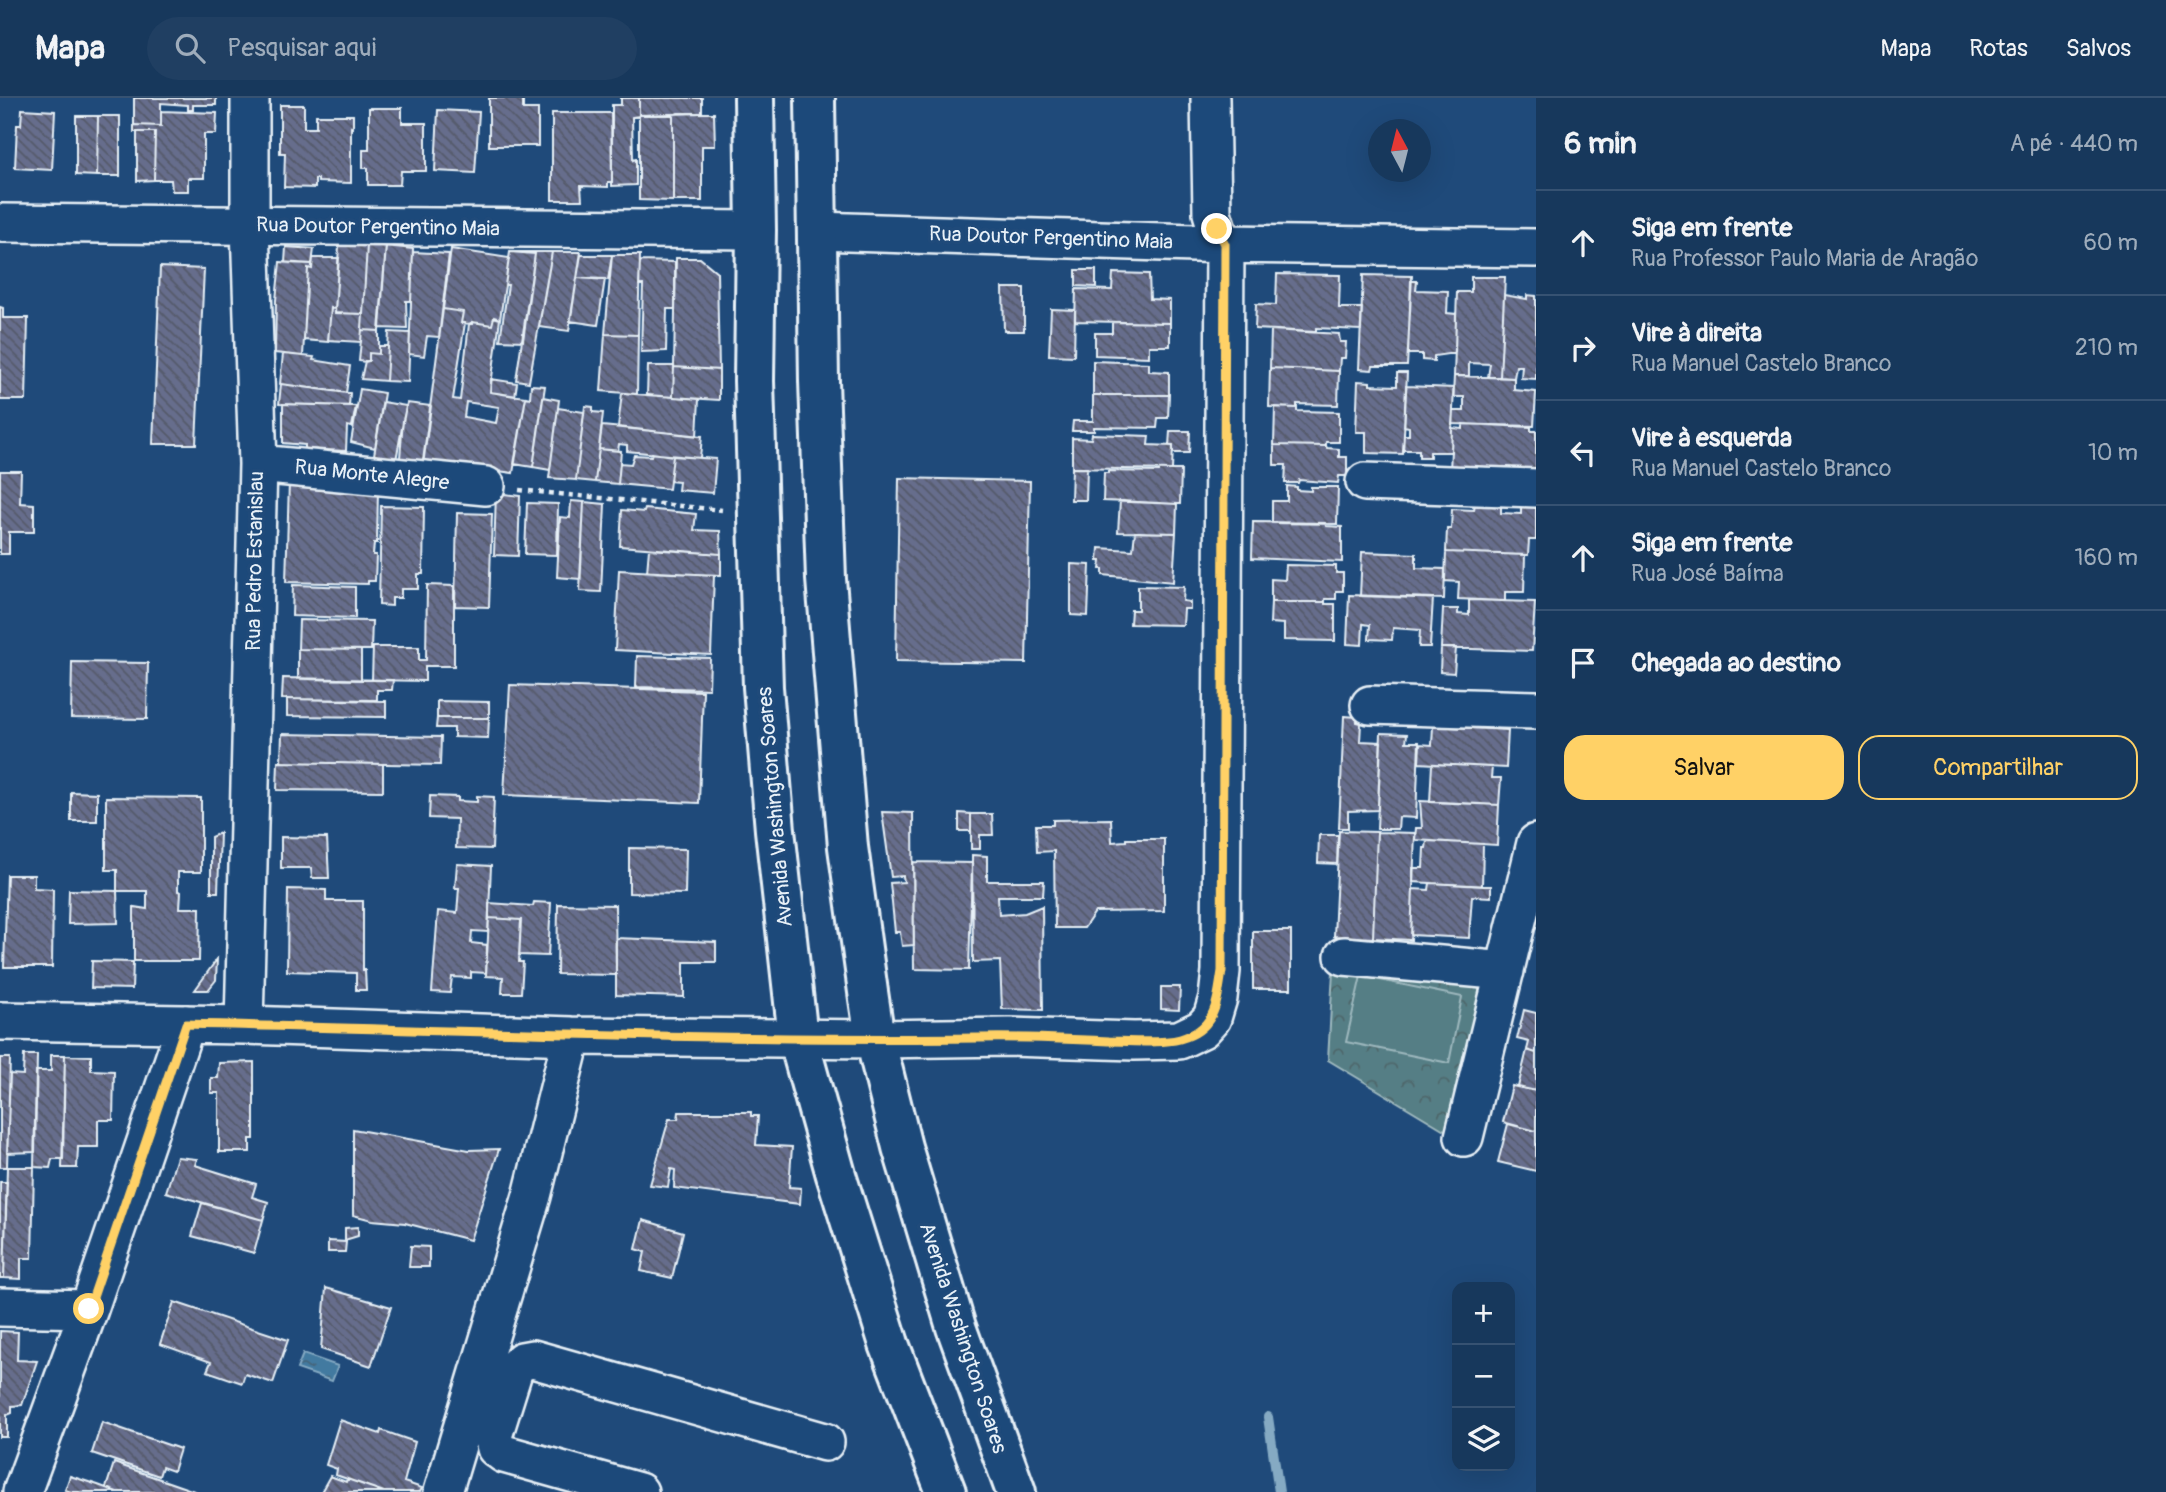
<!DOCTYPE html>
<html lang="pt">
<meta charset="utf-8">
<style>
body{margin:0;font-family:Pangolin,sans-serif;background:#203f62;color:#f1f3f6}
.controls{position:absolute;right:21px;bottom:21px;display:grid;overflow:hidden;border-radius:14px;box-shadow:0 7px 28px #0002}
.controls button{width:63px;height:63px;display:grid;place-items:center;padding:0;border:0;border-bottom:2px solid #365272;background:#17385c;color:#f1f3f6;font:35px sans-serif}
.compass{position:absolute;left:1368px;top:21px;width:63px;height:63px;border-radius:50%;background:#17385c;box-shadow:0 7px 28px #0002;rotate:353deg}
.stop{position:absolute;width:21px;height:21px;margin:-16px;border:5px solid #ffd166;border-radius:50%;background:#fff}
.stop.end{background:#ffd166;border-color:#fff;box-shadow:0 2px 7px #0008}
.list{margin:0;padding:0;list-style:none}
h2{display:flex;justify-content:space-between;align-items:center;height:91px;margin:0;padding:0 28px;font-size:30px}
h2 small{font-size:23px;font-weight:400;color:#9eacbb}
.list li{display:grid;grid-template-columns:46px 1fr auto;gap:21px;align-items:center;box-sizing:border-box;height:105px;padding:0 28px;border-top:2px solid #365272}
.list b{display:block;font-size:26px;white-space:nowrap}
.list p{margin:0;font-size:23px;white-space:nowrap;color:#9eacbb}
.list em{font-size:23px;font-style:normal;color:#9eacbb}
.actions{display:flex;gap:14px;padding:21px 28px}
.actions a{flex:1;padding:16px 0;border:2px solid #ffd166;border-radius:21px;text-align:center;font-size:24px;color:#ffd166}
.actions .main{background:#ffd166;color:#111}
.icon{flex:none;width:38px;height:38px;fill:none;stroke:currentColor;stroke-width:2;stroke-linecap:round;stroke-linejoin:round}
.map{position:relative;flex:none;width:1536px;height:1394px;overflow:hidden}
header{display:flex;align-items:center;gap:42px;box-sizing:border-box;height:98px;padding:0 35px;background:#17385c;border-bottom:2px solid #365272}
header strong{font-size:33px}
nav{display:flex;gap:38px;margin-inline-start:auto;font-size:24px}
.search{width:490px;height:63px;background:#203f62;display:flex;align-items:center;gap:18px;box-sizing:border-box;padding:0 24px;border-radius:38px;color:#9eacbb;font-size:26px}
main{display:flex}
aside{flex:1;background:#17385c}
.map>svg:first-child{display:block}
.park{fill:url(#park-crowns);stroke:#9eb8be;stroke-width:2}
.pitch{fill:#557e85;stroke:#9eb8be;stroke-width:2}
.water{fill:url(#water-ripples);stroke:#85aac3;stroke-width:2}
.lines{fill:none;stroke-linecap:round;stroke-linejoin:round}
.stream{stroke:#85aac3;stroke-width:10}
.building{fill:url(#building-back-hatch);stroke:#e8f1f8;stroke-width:2;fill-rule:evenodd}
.minor-casing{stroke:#e8f1f8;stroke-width:42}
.highway-casing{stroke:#e8f1f8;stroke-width:44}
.path{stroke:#e8f1f8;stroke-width:4.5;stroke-dasharray:5 5;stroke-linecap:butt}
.minor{stroke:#1f4a7a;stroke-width:37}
.highway{stroke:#1f4a7a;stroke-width:38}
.route{stroke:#ffd166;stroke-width:9}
.labels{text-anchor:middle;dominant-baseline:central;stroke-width:7;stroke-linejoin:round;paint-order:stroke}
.street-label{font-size:21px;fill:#e8f1f8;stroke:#1f4a7a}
</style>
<header>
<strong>Mapa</strong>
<div class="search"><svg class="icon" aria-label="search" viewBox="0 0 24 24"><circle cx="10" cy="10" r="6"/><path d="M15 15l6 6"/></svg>Pesquisar aqui</div>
<nav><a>Mapa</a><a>Rotas</a><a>Salvos</a></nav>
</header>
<main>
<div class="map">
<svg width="1536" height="1394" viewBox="0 0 1536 1394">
<defs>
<pattern id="park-crowns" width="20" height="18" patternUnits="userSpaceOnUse" patternTransform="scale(1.75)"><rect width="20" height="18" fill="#557e85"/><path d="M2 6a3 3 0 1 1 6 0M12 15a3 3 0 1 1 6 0" fill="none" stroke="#4e666a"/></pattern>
<pattern id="water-ripples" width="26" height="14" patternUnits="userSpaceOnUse" patternTransform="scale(1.75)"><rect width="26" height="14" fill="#437aa0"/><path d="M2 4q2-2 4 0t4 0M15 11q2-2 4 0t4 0" fill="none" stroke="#446479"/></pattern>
<pattern id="building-back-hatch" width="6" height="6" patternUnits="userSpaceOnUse" patternTransform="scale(1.75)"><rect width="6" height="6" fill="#666d8c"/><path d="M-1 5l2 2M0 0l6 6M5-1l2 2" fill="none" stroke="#545968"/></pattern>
</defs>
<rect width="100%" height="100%" fill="#1f4a7a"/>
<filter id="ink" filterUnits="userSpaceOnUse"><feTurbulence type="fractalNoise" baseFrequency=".0143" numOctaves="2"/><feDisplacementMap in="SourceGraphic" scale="14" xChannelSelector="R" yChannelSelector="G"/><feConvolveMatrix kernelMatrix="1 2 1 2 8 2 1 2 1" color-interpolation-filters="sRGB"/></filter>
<g filter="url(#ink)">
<path class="park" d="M1333 873 1479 888V896L1446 1033 1328 962Z"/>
<path class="pitch" d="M1361 878 1462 899 1449 965 1346 944Z"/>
<path class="water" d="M303 1256 338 1268 332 1283 297 1271Z"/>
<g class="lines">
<path class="stream" d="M1268 1319 1279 1394"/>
</g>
<path class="building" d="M134 0H216V7H193V12H188V7L161 5V28L134 27Z
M489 0H523V11H538V48H489Z
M621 0H639V18L632 19 633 62 636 61V87L612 88V7H621Z
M639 0H702V15L639 17Z
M280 7H304V30H316V17H353V30L351 29V85L318 84V81H315V90L284 89 285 55H280Z
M369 10H402V25H426V73H401L400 87H368V70H363V52H369Z
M22 11 55 13 52 72 15 70 17 27H21Z
M438 12 479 14 475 75 435 73Z
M161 13 217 15 216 36H204V80H188V93H172L171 82H154L155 34H134V27L161 28Z
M552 15H611L612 84H608V89L581 88 582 102H552Z
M678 15H714L715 48H702V103H673V17Z
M639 17H673V103L639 102Z
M76 18H98L97 78 76 77Z
M98 18H120V78H97Z
M137 34H155L154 82 137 83Z
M367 147H386L379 233 362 232Z
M367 147 363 216 335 215 339 148Z
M386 148 413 151 411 203H406L407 231 380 230Z
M286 149 314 151 312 166 285 165Z
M451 151 509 160 500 221 494 219 492 227 472 224V226L461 225 463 214 443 211Z
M413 154 449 156 439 239 427 238 424 258 409 256Z
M510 154H552L529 284 516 282 535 156Z
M510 154 535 156 523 243 500 242 508 187H505Z
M552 154H581L569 233 539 229Z
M581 157H612L608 182 577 180Z
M612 157H640L638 237 605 236Z
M313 160H339L335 211 331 210 328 244 304 242 308 170 312 171Z
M676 160H700L717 174 719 272 674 269Z
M640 163 675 164V211H667L666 253 641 254 643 187H639Z
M280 164 312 166V171L308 170 303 258 275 255 276 202Z
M160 169 204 171 196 346H153Z
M1076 172H1096V189L1076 188Z
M1113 175 1149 176 1150 201 1170 202V225L1075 223 1076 191 1112 192Z
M1277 176 1340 177 1339 210H1362L1361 232 1316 230V234L1255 231 1256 206 1276 207Z
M1363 177 1412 178 1407 268H1373L1372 272 1359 271Z
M1471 179H1505L1500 279H1488L1490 266 1469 265V278H1454L1457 194H1471Z
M577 180 605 181 598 227 570 223Z
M1411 183H1417L1416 192 1448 193 1447 215 1456 216 1455 255 1434 258V263L1422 262V256H1408Z
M1003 190H1024V233H1004Z
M1504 197 1527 201V197L1536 198V281L1521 280 1522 268H1516L1514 280 1500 279Z
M0 209 3 210V220H28L26 302H0Z
M331 210 335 211V215L363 216 361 244 328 242Z
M443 211 463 214 461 225H465L453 301 460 302 469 226 472 224 492 227 494 219 500 221 490 294 526 299 513 375 485 371 484 374 423 363ZM466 304 499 309 496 325 464 319Z
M1051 211 1075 212 1074 258 1049 257Z
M1112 224 1170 225V248H1149V259L1095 257V235H1112Z
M362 232 379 233V256L369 255V263L365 264 359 263Z
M1271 232 1339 236 1340 244H1346L1345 260H1340L1339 273 1270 270Z
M389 234 410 235 408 284 386 283Z
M605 236 638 237 637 296 601 293Z
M379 248H388L386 283 361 281 365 263H369V255L379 256Z
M283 256 314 259 313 262 350 268 346 295 280 286Z
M1093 263 1149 265V273L1169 274V297H1093Z
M648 268H674L673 299 647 297Z
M674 269 719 272V302L673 299Z
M1270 270 1339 273 1338 307 1297 306V310L1269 309Z
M1397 275H1407L1403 356 1366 355V334H1356L1358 283 1370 284V287L1397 288Z
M1454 278 1514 280V292L1536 294 1534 328 1452 326 1453 313H1464V299H1453Z
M491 281 517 285 515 298 490 294Z
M281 286 350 295 349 308 279 306Z
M531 287 545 288 533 369 514 366 526 299 530 300Z
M1406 288 1454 290 1451 354H1430V359H1419V352H1403L1404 337H1409V329L1404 328Z
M360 291 384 295 375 350 351 344Z
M622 295 699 301 697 338 618 329Z
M1093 297H1169L1168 320H1158L1157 330 1094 329V333H1072L1073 323H1093Z
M543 299 559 302 550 372 533 369Z
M383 304 406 308 396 362 374 357Z
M407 305 431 308 423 367 400 360 403 322Z
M283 306 356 308 352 329 347 328 346 353 305 351V347L283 345Z
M585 308 593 309V314L603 315 595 384 576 382Z
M1275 309 1297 310V313L1339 314V344H1326V348L1274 347Z
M558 310 584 314 576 382 549 380Z
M1463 326 1531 329V333H1536V377L1450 373 1452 330 1463 331Z
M602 328 702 338 700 360 627 353V347L619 346 618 353 599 351Z
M1170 333H1190L1189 355H1173V348H1169Z
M1092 336 1149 338 1148 347 1173 348 1172 372 1072 370V340L1091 341Z
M1274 347 1326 348 1327 350 1339 351V359H1347V378H1339L1338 385 1299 382 1298 385H1285L1286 367H1274Z
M599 351 621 353 618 386 595 384Z
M652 355 673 358 669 391 618 386 620 365 631 366 634 357 651 358Z
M673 358 716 361 713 395 678 392 679 384 670 383Z
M1072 370H1087L1086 402H1071Z
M1159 372H1181L1180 406 1103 403 1104 375H1108V373L1159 374Z
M0 373H21L20 405 34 406V434H9V456H0Z
M899 380 1030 383 1026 565 896 563Z
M289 384 378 390 377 445H374L373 457H376L375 483H368V486L286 484Z
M1287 388 1297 389V392L1311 393V389H1338L1337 426 1272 425V403H1287Z
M496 395 520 398 518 458 494 457Z
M571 403 584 404 580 481 557 479 560 419 570 420Z
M1120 403 1177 406 1176 435 1118 434Z
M584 404 605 406 601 494 580 493Z
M527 405 558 406 557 457 525 456Z
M1475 405 1501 406V415L1521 416V407L1536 408V442H1529L1528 457 1446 454 1447 431H1451L1452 411 1474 412Z
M381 408 424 409 423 476H418V491H401V500H392V508L379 507Z
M645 411 696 416 694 432 720 433 721 456 620 448 622 412 644 414Z
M457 415 492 416 489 509 455 508Z
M1253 424 1325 425 1326 428 1342 429V464L1252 460Z
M1135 434 1176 435 1173 484 1103 477V471H1100L1101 463H1098L1099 450 1133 452Z
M649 451 721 456V477L647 474Z
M1362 454 1416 456V470L1445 471 1444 501 1360 498Z
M1446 454 1525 457 1524 494H1505V503L1458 501 1459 484 1445 483Z
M1071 466 1090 467 1088 518 1071 517Z
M1286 467 1336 468V475H1343V493H1336V501H1325V504H1271V481L1285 482Z
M619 472 714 477 711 557 615 552Z
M293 487 355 489V520L292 518Z
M427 487 454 488V568H425V583L372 582 373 549H419V562H426Z
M1138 488 1184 489 1183 503 1190 504V511H1184L1183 527 1130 526 1131 512H1138Z
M1349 497 1433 500 1430 549H1419L1420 532 1393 530 1392 542 1369 541 1370 527 1363 526 1362 547 1347 546Z
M1469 502 1535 504 1532 553 1441 550 1443 511H1458V516L1469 517Z
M1271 504H1325V506H1335V543L1284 542V526L1270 525Z
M299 522 372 523 371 552 298 551Z
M1441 550H1456L1454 575 1440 574Z
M298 551 361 552V582L298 581Z
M637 558 710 560 709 591 636 589Z
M72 564 148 565 147 621 71 620Z
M283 580 393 582 392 592H377V602L282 601Z
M510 587 703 593 699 705 504 697Z
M287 601 386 603V619L287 618Z
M437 603 489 604V620H437Z
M1344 618 1357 619V624L1361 625 1360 643 1381 644 1378 712 1348 713V730H1339Z
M437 620H489L488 640 454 639V630H436Z
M1433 628 1508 632 1506 670 1419 665 1420 646 1432 647Z
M1381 635 1407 636 1406 644H1419L1416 720 1399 719 1398 731H1377Z
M282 636 441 639 440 667 281 664Z
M278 664 383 666V693L277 692Z
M1432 666 1492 669 1491 680H1501L1499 707 1430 704Z
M71 694 97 695V723H71Z
M430 698 458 699V703L477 704V698L494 699 492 751 456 750 457 721 429 720Z
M106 699 201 700V774H178V793L181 794 180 810H200L199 863H134V809L147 811V793H117V772H106Z
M1420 703 1499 707 1497 747 1415 742 1416 730H1422Z
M882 714 913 715 914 847 902 848 900 834H895L890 785 904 784 903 778 891 779Z
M959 715 971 716V733H959Z
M971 716H992L993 737H980V751H971Z
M1111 721 1112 744 1126 743V741H1164V813L1095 814 1084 830H1055L1054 753 1037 754 1036 727H1053V722Z
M1339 733 1377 734 1373 840 1334 838Z
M1377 734 1415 735 1411 842 1373 840Z
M220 735 218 794H211V739Z
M1319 737H1338L1337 766 1318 765Z
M281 739 327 740 329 780H312L311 770H281Z
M1427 743 1483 746 1482 788 1413 784V770H1423L1424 750H1426Z
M629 750 686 751 685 796 629 795Z
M972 757 987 758V783H1044L1043 798H998L999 817 1025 815 1042 808 1043 912 1002 911 1000 863 973 864Z
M913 764 972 765 969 872 914 871Z
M457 766 491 768 488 834 472 833 471 845 487 847 486 875 471 874V880L452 879 450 895 432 894 438 813 457 815 459 790H455Z
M7 777H34V790L53 791 52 869H4Z
M1430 785 1491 788V799L1472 798 1469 840 1411 837 1413 791 1429 792Z
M288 791 326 792V803H363V872H365L366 892H356V875L287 873Z
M69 792 117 793 118 825 68 826Z
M534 804 551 805 548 858 519 857 521 822 489 820V805L533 808Z
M558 806 615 807 616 877 557 876Z
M489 820 521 822 519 864H523L521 895H502L503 879 486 878Z
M1253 833H1291V891H1253Z
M616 840 716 844V864H684V899L616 897Z
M217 861 216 882 208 892H195Z
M92 863 133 864 132 891 91 890Z
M1161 889H1180L1179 912 1161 911Z
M1524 912 1536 915V955L1527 952 1529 944 1517 941Z
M1527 952 1536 955V993L1518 989Z
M24 957H37L35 1054 7 1055 10 976 23 977Z
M51 957H65L63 1061H52L50 1070 34 1069 36 973H51Z
M65 957 91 958V972L114 973 113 1022H98V1049H78L77 1070H62Z
M0 960H10L7 1069H0Z
M254 964V1041H250V1054H219V995H211V980H218L219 965Z
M1512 988 1536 993V1033L1503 1024Z
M679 1014H751V1018H758L756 1047 792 1049 789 1089 801 1090 800 1106 674 1090 675 1072 671 1071 668 1089 650 1087 669 1021H678Z
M1508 1026 1536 1033V1073L1498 1064Z
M353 1031 469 1052 499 1051 470 1142 405 1125 372 1122 353 1117Z
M177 1059 197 1061 195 1067 256 1086 252 1099 268 1104 263 1122 166 1094Z
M7 1069H34L32 1160H21V1181L4 1180Z
M0 1084H7L4 1180H0Z
M202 1105 263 1122 254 1155 192 1138Z
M643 1122 683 1134 672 1180 641 1173 645 1154 636 1151Z
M358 1129V1138L345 1142V1130Z
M328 1143 346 1144 345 1154H328Z
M411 1148 429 1149V1169H409Z
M326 1190 391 1209 371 1268 321 1251Z
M174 1204 288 1242 273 1285 245 1276 242 1285 207 1273 211 1264 160 1246Z
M0 1233 18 1234 17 1262 37 1263 22 1307 12 1308V1315L7 1317V1339H0Z
M340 1322 380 1336 381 1332 415 1344 404 1384 422 1390 420 1394H384L336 1377 337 1371 326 1367Z
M102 1324 180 1351 173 1373 162 1369 159 1378 92 1355Z
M114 1365 197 1394H117L106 1390Z
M70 1378 98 1387 117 1394H72L65 1392Z
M330 1378 346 1384 347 1381 384 1394H321Z"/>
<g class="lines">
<g class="minor-casing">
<path id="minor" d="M0 125 756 132
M817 133 1225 146 1536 150
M258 366 486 388
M1365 384 1536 390
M1370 607 1536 612
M1344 858 1505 873
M0 923 244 927 572 938 875 941 1010 939 1134 943 1179 942 1202 931 1212 920 1218 900 1221 873 1225 146 1217 131 1212 115 1210 0
M244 927 258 366 250 128V0
M1464 1039 1536 745
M0 1209 89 1211
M22 1394 89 1211 186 926
M443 1394 532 1098 572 938
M639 1394 504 1356 496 1350 493 1338 514 1271 522 1263 533 1261 825 1344"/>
</g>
<g class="highway-casing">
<path id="highway" d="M754 0 756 132 754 283 763 589 775 732 798 940 836 1077 889 1246 946 1394
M815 0 819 283 826 481 848 749 868 894 875 941 902 1049 956 1229 1016 1394"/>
</g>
<path class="path" d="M519 392 722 412"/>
<use href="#minor" class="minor"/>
<use href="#highway" class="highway"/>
</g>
</g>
<g class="lines" filter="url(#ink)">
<path class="route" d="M89 1211 186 926C450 932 715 943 979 940 1023 939 1066 941 1109 943 1130 943 1161 946 1180 941 1216 931 1217 905 1222 873L1225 146 1217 131"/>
</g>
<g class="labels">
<g class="street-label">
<text transform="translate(378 129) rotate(1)">Rua Doutor Pergentino Maia</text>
<text transform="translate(1051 140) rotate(2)">Rua Doutor Pergentino Maia</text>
<text transform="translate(372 377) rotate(6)">Rua Monte Alegre</text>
<text transform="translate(255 463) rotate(-89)">Rua Pedro Estanislau</text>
<text transform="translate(775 709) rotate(-95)">Avenida Washington Soares</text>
<text transform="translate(963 1240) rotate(72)">Avenida Washington Soares</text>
</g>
</g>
</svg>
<div class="controls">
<button>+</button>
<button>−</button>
<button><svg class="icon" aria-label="layers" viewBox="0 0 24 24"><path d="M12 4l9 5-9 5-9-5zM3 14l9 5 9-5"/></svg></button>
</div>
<svg class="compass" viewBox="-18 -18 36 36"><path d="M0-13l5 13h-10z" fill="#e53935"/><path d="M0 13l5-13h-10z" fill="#9eacbb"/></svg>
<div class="stop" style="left:89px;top:1211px"></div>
<div class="stop end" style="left:1217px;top:131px"></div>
</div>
<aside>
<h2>6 min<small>A pé · 440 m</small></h2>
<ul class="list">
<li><svg class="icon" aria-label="ahead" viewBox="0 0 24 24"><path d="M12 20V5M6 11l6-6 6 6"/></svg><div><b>Siga em frente</b><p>Rua Professor Paulo Maria de Aragão</p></div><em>60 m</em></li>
<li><svg class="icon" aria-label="right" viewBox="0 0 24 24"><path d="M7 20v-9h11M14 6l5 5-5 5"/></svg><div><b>Vire à direita</b><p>Rua Manuel Castelo Branco</p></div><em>210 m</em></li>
<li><svg class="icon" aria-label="left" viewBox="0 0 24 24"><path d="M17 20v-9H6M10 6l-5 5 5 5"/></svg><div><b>Vire à esquerda</b><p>Rua Manuel Castelo Branco</p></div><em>10 m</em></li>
<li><svg class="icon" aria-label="ahead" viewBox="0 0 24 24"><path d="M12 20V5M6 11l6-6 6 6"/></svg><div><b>Siga em frente</b><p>Rua José Baíma</p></div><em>160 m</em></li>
<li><svg class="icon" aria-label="arrive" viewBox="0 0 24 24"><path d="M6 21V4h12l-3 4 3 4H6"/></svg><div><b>Chegada ao destino</b></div></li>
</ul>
<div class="actions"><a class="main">Salvar</a><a>Compartilhar</a></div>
</aside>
</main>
